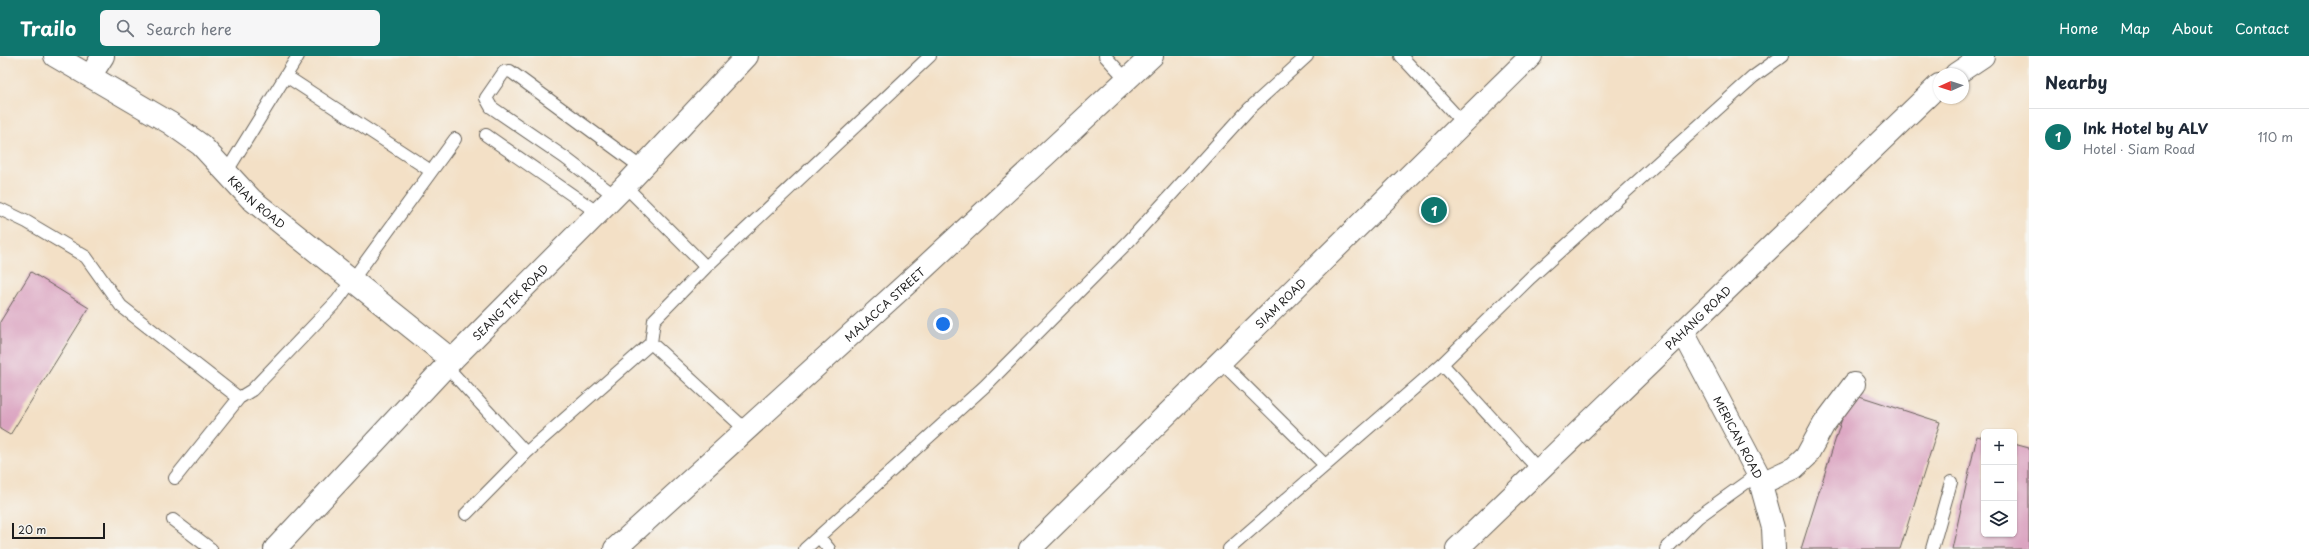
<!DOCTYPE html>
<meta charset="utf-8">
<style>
body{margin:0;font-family:"Playpen Sans",sans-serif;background:#f6f6f7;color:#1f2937}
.controls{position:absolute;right:12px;bottom:12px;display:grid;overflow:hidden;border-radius:6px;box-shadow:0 1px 3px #0004}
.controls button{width:36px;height:36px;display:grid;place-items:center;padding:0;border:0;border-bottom:1px solid #e0e1e3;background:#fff;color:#1f2937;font:20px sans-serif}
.compass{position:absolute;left:1933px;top:12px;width:36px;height:36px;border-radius:50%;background:#fff;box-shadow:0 1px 3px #0004;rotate:267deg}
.scale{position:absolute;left:12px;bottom:10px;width:93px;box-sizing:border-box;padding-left:4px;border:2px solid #1c1c1c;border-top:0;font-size:11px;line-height:14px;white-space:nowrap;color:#1c1c1c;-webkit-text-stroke:3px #f6f6f2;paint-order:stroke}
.you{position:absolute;left:943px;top:268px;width:14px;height:14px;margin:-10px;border:3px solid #fff;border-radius:50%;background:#1a73e8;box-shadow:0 0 0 6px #1a73e833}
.badge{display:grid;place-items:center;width:26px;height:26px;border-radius:50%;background:#0f766e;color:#fff;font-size:13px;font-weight:700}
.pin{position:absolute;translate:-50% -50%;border:2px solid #fff;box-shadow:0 1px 4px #0006}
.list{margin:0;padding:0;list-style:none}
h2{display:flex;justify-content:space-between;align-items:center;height:52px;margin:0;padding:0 16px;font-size:17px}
h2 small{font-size:13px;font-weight:400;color:#747a83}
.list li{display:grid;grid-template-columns:26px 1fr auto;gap:12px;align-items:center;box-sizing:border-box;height:56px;padding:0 16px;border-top:1px solid #e0e1e3}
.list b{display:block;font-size:15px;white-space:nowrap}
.list p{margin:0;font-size:13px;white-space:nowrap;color:#747a83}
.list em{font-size:13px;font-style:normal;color:#747a83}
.icon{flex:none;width:22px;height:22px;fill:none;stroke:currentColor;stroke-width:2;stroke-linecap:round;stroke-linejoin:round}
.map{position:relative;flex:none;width:2029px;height:493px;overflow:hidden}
header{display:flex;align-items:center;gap:24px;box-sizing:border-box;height:56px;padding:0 20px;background:#0f766e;color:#fff}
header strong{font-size:19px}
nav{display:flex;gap:22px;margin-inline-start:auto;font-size:14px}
.search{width:280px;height:36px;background:#f6f6f7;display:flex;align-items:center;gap:10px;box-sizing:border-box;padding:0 14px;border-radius:6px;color:#747a83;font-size:15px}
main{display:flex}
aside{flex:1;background:#fff}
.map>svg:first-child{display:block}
.building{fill:#dba4c1}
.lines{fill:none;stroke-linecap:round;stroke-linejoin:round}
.service-casing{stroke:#676158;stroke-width:14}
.minor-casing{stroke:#676158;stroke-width:24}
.service{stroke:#fff;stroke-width:12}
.minor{stroke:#fff;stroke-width:22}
.labels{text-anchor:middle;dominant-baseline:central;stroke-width:3;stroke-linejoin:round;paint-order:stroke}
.street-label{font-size:11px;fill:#1c1c1c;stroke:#f6f6f2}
</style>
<header>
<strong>Trailo</strong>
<div class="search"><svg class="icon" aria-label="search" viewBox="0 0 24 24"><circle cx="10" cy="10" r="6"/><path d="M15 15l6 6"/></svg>Search here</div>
<nav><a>Home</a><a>Map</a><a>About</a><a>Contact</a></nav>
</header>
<main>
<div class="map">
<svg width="2029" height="493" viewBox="0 0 2029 493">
<rect width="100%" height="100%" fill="#f6f6f2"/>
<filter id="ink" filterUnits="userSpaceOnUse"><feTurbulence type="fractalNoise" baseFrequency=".025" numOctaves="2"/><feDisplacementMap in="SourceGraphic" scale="8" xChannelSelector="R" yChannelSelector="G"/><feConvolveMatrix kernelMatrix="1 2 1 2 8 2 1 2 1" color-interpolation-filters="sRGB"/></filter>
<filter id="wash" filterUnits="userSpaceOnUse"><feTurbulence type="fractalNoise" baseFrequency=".012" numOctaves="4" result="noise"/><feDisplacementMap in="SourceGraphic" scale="16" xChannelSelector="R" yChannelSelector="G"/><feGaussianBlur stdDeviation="0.9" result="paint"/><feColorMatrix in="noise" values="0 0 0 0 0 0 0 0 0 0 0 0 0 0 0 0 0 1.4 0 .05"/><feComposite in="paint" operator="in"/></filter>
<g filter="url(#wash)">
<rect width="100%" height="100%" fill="#f3e0c6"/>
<g id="blocks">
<path class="building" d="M31 216 89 252 10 379 0 373V266Z
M1850 337 1940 366 1900 493H1801Z
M1977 380 1984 382V478H2014V388L2029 392V493H1952Z"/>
</g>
</g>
<g filter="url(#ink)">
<use href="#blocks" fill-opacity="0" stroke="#676158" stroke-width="1"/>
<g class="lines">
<g class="service-casing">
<path id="service" d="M1105 0 1126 23
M1401 0 1463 67
M286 20 431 115
M486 79 598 157
M227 115 298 0
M625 130 706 211
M615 140 564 101 491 51 486 42 504 16 510 15 642 112
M0 153 27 166 86 201 121 250 239 342
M651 287 745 373
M1221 306 1325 409
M1442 308 1539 414
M446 310 526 397
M175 422 239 342 252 334 337 245 455 83
M466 458 526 397 651 287 654 264 706 211 930 0
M173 464 211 493
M819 481 829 493
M805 493 985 330 1129 185 1249 53 1307 0
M1229 493 1442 308 1530 222 1753 21 1782 0
M1666 493 1698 461 1758 418
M1932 493 1951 426"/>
</g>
<g class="minor-casing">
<g id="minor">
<path id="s1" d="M55 0 170 67 201 89 251 143 452 304"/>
<path d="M1956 18 1983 0"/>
<path d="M91 19 103 0"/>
<path id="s2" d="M1683 276 1758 418 1773 472 1774 493"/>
<path d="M1762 427 1794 412 1806 401 1824 368 1854 328"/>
<path id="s3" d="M275 493 446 310 625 130 747 0"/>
<path id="s4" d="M615 493 924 212 1152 0"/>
<path id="s5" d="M1030 493 1531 0"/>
<path id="s6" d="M1457 493 1939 29"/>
</g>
</g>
<use href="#service" class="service"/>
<use href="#minor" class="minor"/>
</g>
</g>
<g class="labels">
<g class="street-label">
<text stroke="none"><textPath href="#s1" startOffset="251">KRIAN ROAD</textPath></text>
<text stroke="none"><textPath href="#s3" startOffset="341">SEANG TEK ROAD</textPath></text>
<text stroke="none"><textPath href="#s5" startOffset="351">SIAM ROAD</textPath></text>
<text stroke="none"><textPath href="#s4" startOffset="364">MALACCA STREET</textPath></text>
<text stroke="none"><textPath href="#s6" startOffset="334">PAHANG ROAD</textPath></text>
<text stroke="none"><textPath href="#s2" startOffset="119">MERICAN ROAD</textPath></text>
</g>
</g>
</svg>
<div class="controls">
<button>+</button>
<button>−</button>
<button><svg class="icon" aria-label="layers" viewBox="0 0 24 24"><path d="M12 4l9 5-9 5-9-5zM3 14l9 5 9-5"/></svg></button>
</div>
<svg class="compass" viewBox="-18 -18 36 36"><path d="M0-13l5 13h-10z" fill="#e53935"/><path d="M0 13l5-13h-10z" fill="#747a83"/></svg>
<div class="scale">20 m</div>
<div class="you"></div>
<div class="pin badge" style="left:1434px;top:154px">1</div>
</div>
<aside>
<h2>Nearby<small></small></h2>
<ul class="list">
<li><span class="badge">1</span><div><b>Ink Hotel by ALV</b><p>Hotel · Siam Road</p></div><em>110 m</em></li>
</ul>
</aside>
</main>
